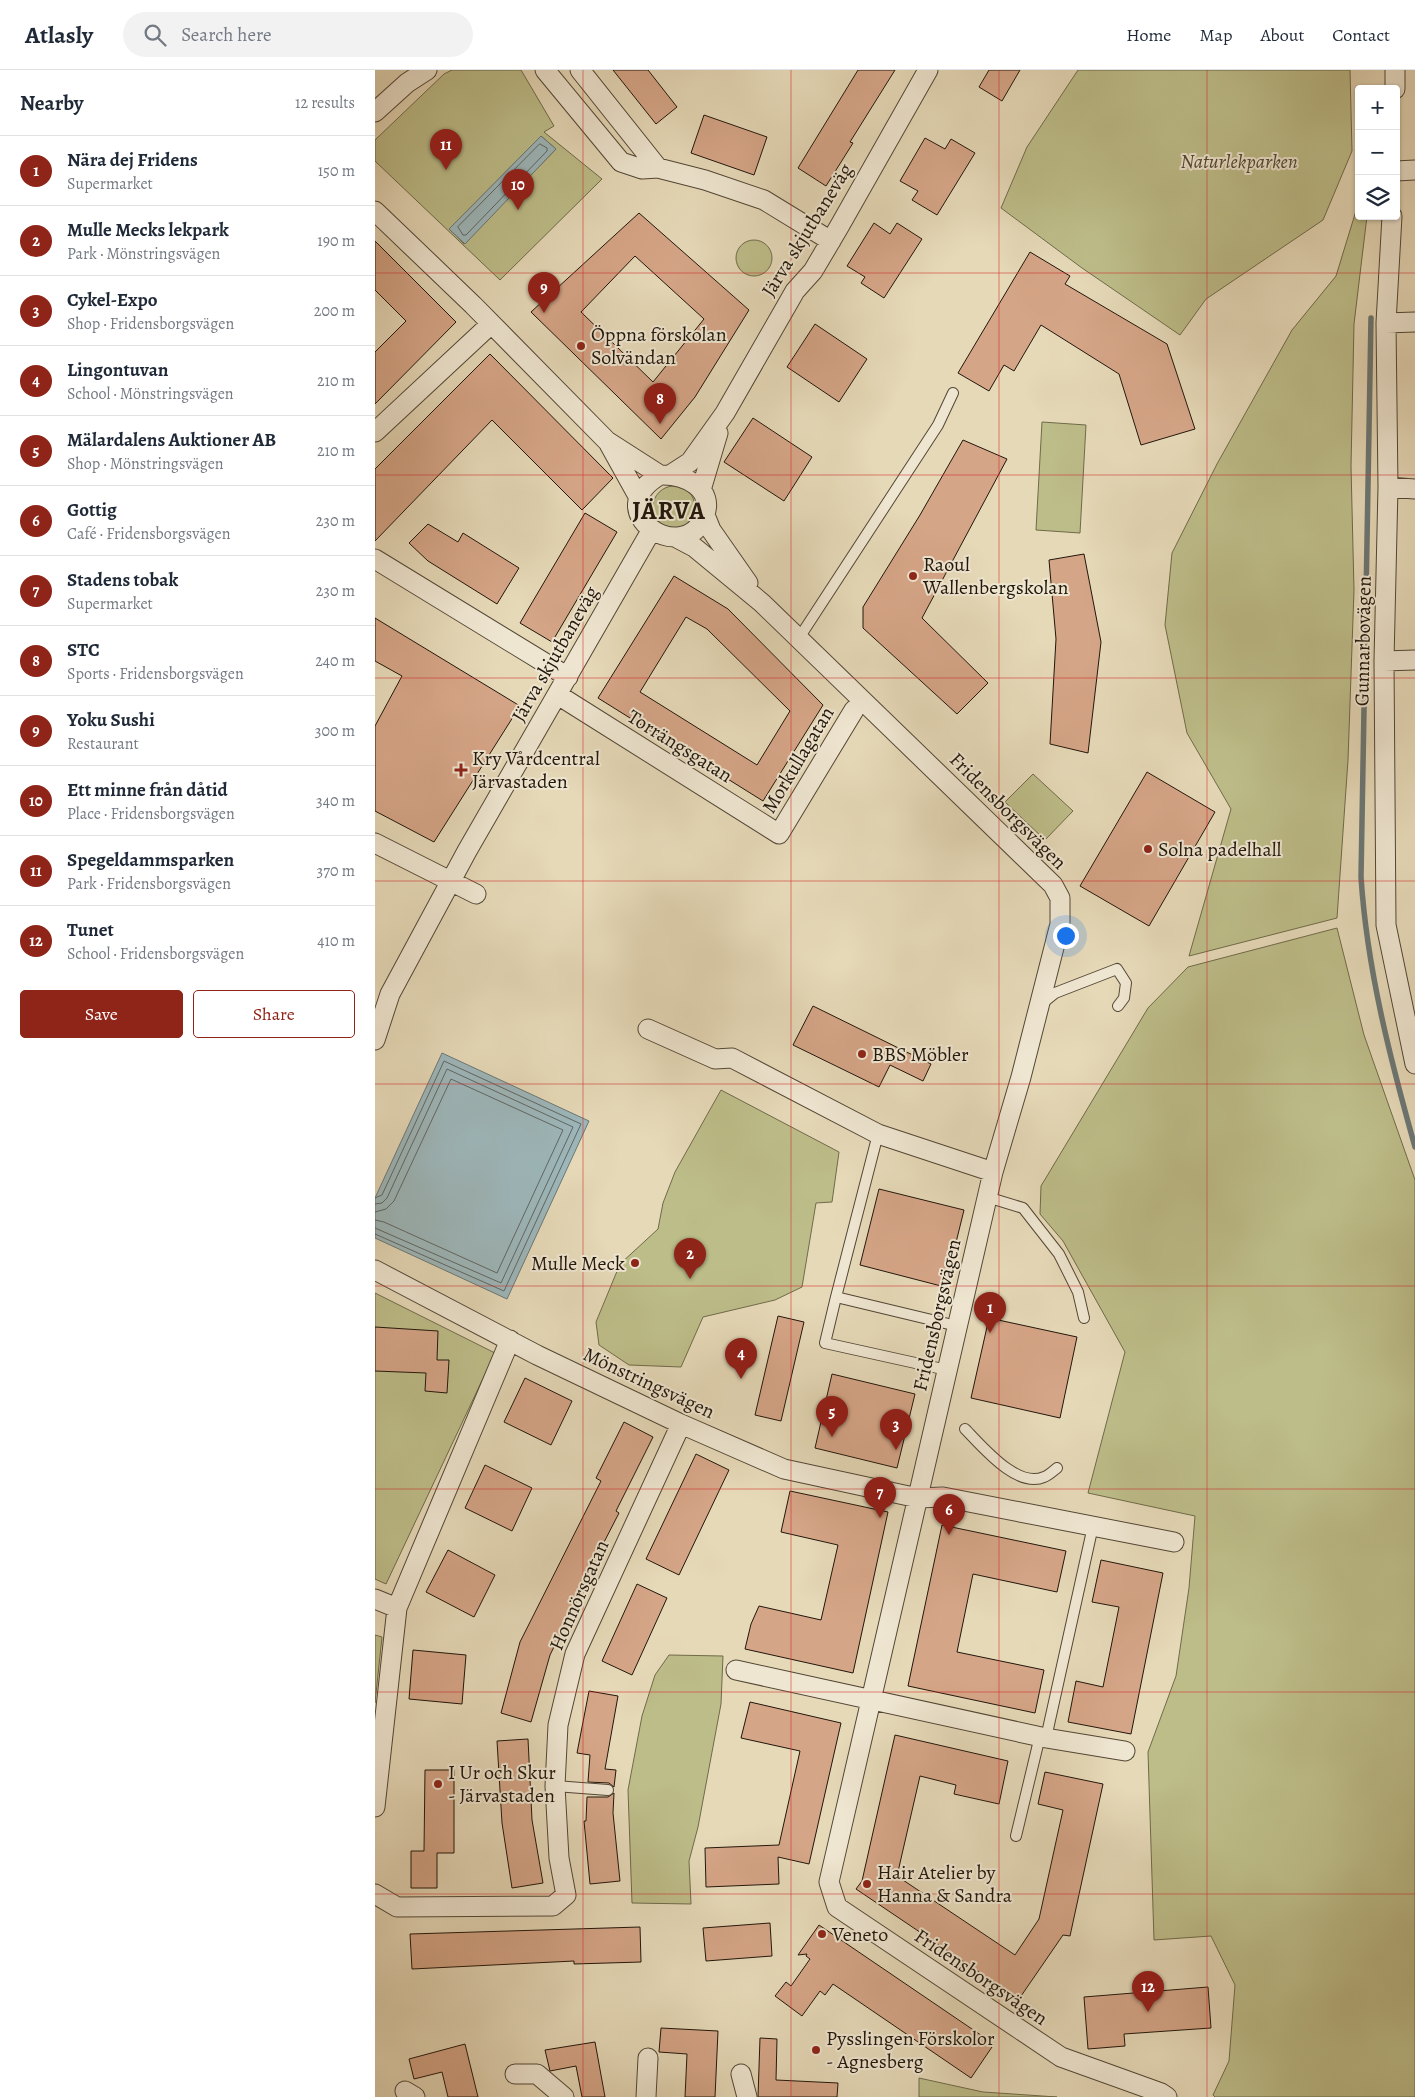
<!DOCTYPE html>
<meta charset="utf-8">
<style>
body{margin:0;font-family:Alegreya,serif;background:#f2f2f3;color:#1f2937}
.controls{position:absolute;right:15px;top:15px;display:grid;overflow:hidden;border-radius:5px;box-shadow:0 1px 4px #0004}
.controls button{width:45px;height:45px;display:grid;place-items:center;padding:0;border:0;border-bottom:1px solid #e0e1e3;background:#fff;color:#1f2937;font:25px sans-serif}
.you{position:absolute;left:690px;top:865px;width:18px;height:18px;margin:-12px;border:4px solid #fff;border-radius:50%;background:#1a73e8;box-shadow:0 0 0 8px #1a73e833}
.badge{display:grid;place-items:center;width:32px;height:32px;border-radius:50%;background:#8f2418;color:#fff;font-size:16px;font-weight:700}
.pin{position:absolute;translate:-50% -41px;filter:drop-shadow(0 1px 2px #0008)}
.pin::after{content:'';position:absolute;top:26px;width:18px;height:15px;background:inherit;clip-path:polygon(0 0,100% 0,50% 100%)}
.list{margin:0;padding:0;list-style:none}
h2{display:flex;justify-content:space-between;align-items:center;height:65px;margin:0;padding:0 20px;font-size:21px}
h2 small{font-size:16px;font-weight:400;color:#747a83}
.list li{display:grid;grid-template-columns:32px 1fr auto;gap:15px;align-items:center;box-sizing:border-box;height:70px;padding:0 20px;border-top:1px solid #e0e1e3}
.list b{display:block;font-size:19px;white-space:nowrap}
.list p{margin:0;font-size:16px;white-space:nowrap;color:#747a83}
.list em{font-size:16px;font-style:normal;color:#747a83}
.actions{display:flex;gap:10px;padding:15px 20px}
.actions a{flex:1;padding:11px 0;border:1px solid #8f2418;border-radius:5px;text-align:center;font-size:18px;color:#8f2418}
.actions .main{background:#8f2418;color:#fff}
.icon{flex:none;width:28px;height:28px;fill:none;stroke:currentColor;stroke-width:2;stroke-linecap:round;stroke-linejoin:round}
.map{position:relative;flex:none;width:1040px;height:2027px;overflow:hidden}
header{display:flex;align-items:center;gap:30px;box-sizing:border-box;height:70px;padding:0 25px;background:#fff;border-bottom:1px solid #e0e1e3}
header strong{font-size:24px}
nav{display:flex;gap:28px;margin-inline-start:auto;font-size:18px}
.search{width:350px;height:45px;background:#f2f2f3;display:flex;align-items:center;gap:12px;box-sizing:border-box;padding:0 18px;border-radius:28px;color:#747a83;font-size:19px}
main{display:flex}
aside{flex:1;background:#fff}
.map>svg:first-child{display:block}
.green{fill:#bdbd89;stroke:#6f6a4a;fill-rule:evenodd}
.water{fill:#9db7bb;stroke:#6b7775}
.lines{fill:none;stroke-linecap:round;stroke-linejoin:round}
.shore{stroke:#5f6663;stroke-width:1}
.stream{stroke:#6b7775;stroke-width:5.5}
.building{fill:#d5a587;stroke:#21160b;fill-rule:evenodd}
.service-casing{stroke:#524736;stroke-width:12}
.minor-casing{stroke:#524736;stroke-width:21}
.service{stroke:#efe6d1;stroke-width:10}
.minor{stroke:#efe6d1;stroke-width:19}
.grid{fill:none;stroke:#d62828;stroke-width:1;stroke-opacity:0.55}
.poi-dot{fill:#8f2418;stroke:#efe6d1;stroke-width:2}
.labels{text-anchor:middle;dominant-baseline:central;stroke-width:4;stroke-linejoin:round;paint-order:stroke}
.park-label{font-size:20px;font-style:italic;fill:#504831;stroke:#efe6d1}
.street-label{font-size:20px;fill:#21160b;stroke:#efe6d1}
.poi-label{font-size:20px;fill:#21160b;stroke:#efe6d1;text-anchor:start}
.district-label{font-size:25px;font-weight:bold;letter-spacing:1px;fill:#21160b;stroke:#efe6d1}
</style>
<header>
<strong>Atlasly</strong>
<div class="search"><svg class="icon" aria-label="search" viewBox="0 0 24 24"><circle cx="10" cy="10" r="6"/><path d="M15 15l6 6"/></svg>Search here</div>
<nav><a>Home</a><a>Map</a><a>About</a><a>Contact</a></nav>
</header>
<main>
<aside>
<h2>Nearby<small>12 results</small></h2>
<ul class="list">
<li><span class="badge">1</span><div><b>Nära dej Fridens</b><p>Supermarket</p></div><em>150 m</em></li>
<li><span class="badge">2</span><div><b>Mulle Mecks lekpark</b><p>Park · Mönstringsvägen</p></div><em>190 m</em></li>
<li><span class="badge">3</span><div><b>Cykel-Expo</b><p>Shop · Fridensborgsvägen</p></div><em>200 m</em></li>
<li><span class="badge">4</span><div><b>Lingontuvan</b><p>School · Mönstringsvägen</p></div><em>210 m</em></li>
<li><span class="badge">5</span><div><b>Mälardalens Auktioner AB</b><p>Shop · Mönstringsvägen</p></div><em>210 m</em></li>
<li><span class="badge">6</span><div><b>Gottig</b><p>Café · Fridensborgsvägen</p></div><em>230 m</em></li>
<li><span class="badge">7</span><div><b>Stadens tobak</b><p>Supermarket</p></div><em>230 m</em></li>
<li><span class="badge">8</span><div><b>STC</b><p>Sports · Fridensborgsvägen</p></div><em>240 m</em></li>
<li><span class="badge">9</span><div><b>Yoku Sushi</b><p>Restaurant</p></div><em>300 m</em></li>
<li><span class="badge">10</span><div><b>Ett minne från dåtid</b><p>Place · Fridensborgsvägen</p></div><em>340 m</em></li>
<li><span class="badge">11</span><div><b>Spegeldammsparken</b><p>Park · Fridensborgsvägen</p></div><em>370 m</em></li>
<li><span class="badge">12</span><div><b>Tunet</b><p>School · Fridensborgsvägen</p></div><em>410 m</em></li>
</ul>
<div class="actions"><a class="main">Save</a><a>Share</a></div>
</aside>
<div class="map">
<svg width="1040" height="2027" viewBox="0 0 1040 2027">
<rect width="100%" height="100%" fill="#e6d9b8"/>
<filter id="stains"><feTurbulence type="fractalNoise" baseFrequency=".004" numOctaves="4"/><feColorMatrix values="0 0 0 0 .2 0 0 0 0 .09 0 0 0 0 .02 0 0 0 .5 -.17"/></filter>
<radialGradient id="worn" r=".72"><stop offset=".6" stop-color="#630" stop-opacity="0"/><stop offset="1" stop-color="#630" stop-opacity=".3"/></radialGradient>
<path class="green" d="M77 0H146L179 56 169 62 227 109 125 210 0 91V70L69 4ZM166 66 181 79 89 174 75 159Z
M703 0H975L977 81 948 150 831 229 805 265 707 198 626 138 652 77Z
M984 131V146H992L979 254 976 396 979 520 973 690 962 848 814 886 856 739 812 663 790 555 797 483 842 394 917 260 961 206Z
M361 188a18 18 0 1 1 36 0a18 18 0 1 1-36 0Z
M667 352 711 355 705 463 661 460Z
M278 437a21 21 0 1 1 42 0a21 21 0 1 1-42 0Z
M658 704 698 741 670 770 630 732Z
M962 858 989 965 1040 1110V2027H840L838 2025 854 1991 860 1915 836 1866 779 1870 773 1682 801 1606 814 1518 820 1446 713 1423 750 1282 688 1171 665 1144 666 1116 773 938 813 897Z
M346 1020 464 1082 457 1132 441 1133 427 1217 400 1230 328 1247 306 1297 254 1295 224 1275 221 1252 245 1194 283 1159 288 1133 300 1102Z
M0 1223 120 1283 11 1514 0 1509Z
M0 1565 7 1567 0 1633Z
M294 1585 348 1586 346 1634 323 1757 314 1791 316 1834 257 1833 253 1720 267 1646 280 1605Z
M544 2008 608 2022 682 2027H544Z"/>
<path class="water" d="M166 66 181 79 90 174 74 159Z
M67 983 214 1051 132 1229 0 1168V1128Z"/>
<g class="lines">
<path class="shore" d="M165 74 172 78V81L91 165H88L83 157Z
M0 1128 7 1125 69 991 206 1054 129 1221 0 1164
M0 1134 7 1133 12 1128 72 999 198 1057 126 1213 0 1158
M0 1142 11 1139 19 1131 76 1009 188 1060 122 1203 9 1152 0 1150"/>
<path class="stream" d="M996 248 986 807C992 899 1015 988 1040 1077"/>
</g>
<path class="building" d="M238 0H273L302 37 281 54Z
M483 0H520L475 72 478 73 451 116 423 98Z
M614 0H645L627 31 604 17Z
M329 45 392 67 379 105 316 83Z
M550 68 570 79 576 69 600 83 562 145 537 130 543 121 525 111Z
M264 143 374 240 320 327 286 369 156 242ZM260 186 329 249 278 312 206 242Z
M499 153 515 164 522 153 547 169 509 228 486 213 490 207 472 196Z
M0 171 81 252 0 334V282L31 251 0 220Z
M655 182 695 206 690 214 792 274 820 359 766 375 744 304 666 255 639 301 629 295 614 321 583 303Z
M440 254 492 289 464 332 412 297Z
M115 284 238 408 207 440 117 350 0 471V399Z
M378 348 437 387 409 431 349 392Z
M588 370 632 389 547 548 613 613 582 644 488 558V537L545 445Z
M210 443 242 462 177 572 145 553Z
M53 454 83 472 88 463 144 498 122 534 53 491 34 473Z
M709 484 726 572 713 683 675 674 681 569 674 490Z
M299 506 353 539 448 635 388 731 223 628ZM311 547 332 559 415 641 382 695 265 622Z
M0 548 145 636 59 772 0 741V656L27 606 0 591Z
M772 702 840 742 774 856 705 816Z
M438 936 556 994 548 1011 515 995 504 1017 418 975Z
M504 1119 589 1140 570 1217 485 1195Z
M403 1246 429 1252 406 1351 380 1345Z
M614 1248 702 1267 685 1348 596 1328Z
M0 1257 63 1261 62 1290H74L72 1323 50 1321 51 1303 0 1301Z
M457 1304 540 1324 522 1398 440 1378Z
M150 1308 197 1331 176 1375 129 1352Z
M249 1352 278 1367 241 1441 244 1443 207 1515 209 1516 175 1585 156 1652 126 1643 145 1572 226 1411 221 1408Z
M321 1384 354 1400 304 1505 271 1489Z
M110 1395 157 1418 137 1461 90 1438Z
M415 1421 513 1442 478 1603 370 1579 376 1554 384 1536 446 1550 463 1475 406 1462Z
M567 1455 691 1481 682 1522 598 1504 582 1582 669 1600 660 1643 533 1616Z
M73 1480 120 1505 99 1547 51 1522Z
M726 1490 788 1503 756 1664 693 1652 701 1611 728 1617 744 1537 717 1532Z
M262 1514 292 1528 257 1605 227 1591Z
M38 1580 91 1585 87 1634 34 1629Z
M214 1621 243 1626 230 1699 241 1700 239 1717 234 1713 213 1712 215 1685 202 1683Z
M375 1632 466 1653 434 1794 403 1787 404 1814 331 1817 330 1778 404 1775 425 1681 366 1668Z
M520 1665 633 1691 624 1734 579 1724 581 1715 545 1706 522 1806 640 1885 664 1849 688 1740 663 1734 670 1702 728 1714 695 1866 688 1865 644 1929 481 1819 487 1811Z
M153 1669 157 1750 168 1813 137 1818 127 1753 122 1671Z
M50 1700H79V1783H62V1818H36V1781H49Z
M239 1723 238 1743 245 1811 215 1814 209 1751H211L212 1727H233Z
M395 1853 397 1886 331 1891 328 1858Z
M444 1855 619 1974 596 2008 458 1914 450 1925 445 1921 427 1946 400 1926 411 1912 416 1916 435 1889 431 1886 432 1884 423 1885Z
M265 1857 266 1892 199 1894V1891L37 1899 35 1864Z
M833 1917 836 1958 749 1964 750 1976 713 1979 709 1927Z
M286 1958 343 1961 340 2027H310L312 1984 284 1982Z
M385 1968 402 1969 401 2010 463 2013 462 2027H383Z
M220 1972 230 2027H207L201 1996 175 2001 170 1980Z
M90 1974 103 2027H73L67 2002 39 2009 34 1989Z"/>
<g class="lines">
<g class="service-casing">
<path id="service" d="M424 568 563 355 578 323
M665 935 680 923 742 899 751 913 749 928 743 936
M612 1127 648 1138 684 1184 703 1222 709 1248
M461 1227 503 1064
M572 1300 450 1273 461 1227 582 1256
M590 1359C607 1376 642 1419 669 1407 673 1406 678 1401 682 1398
M671 1668 718 1456
M180 1716 233 1720
M641 1766 665 1666"/>
</g>
<g class="minor-casing">
<path id="minor" d="M170 0 246 92 267 99 283 98 330 110 389 130 456 171
M205 0 283 98
M1020 19V0
M0 42 32 13 52 0
M1021 101 1040 100
M0 141 98 235 232 371 285 405
M1017 146 1011 253 1013 417 1009 591 1011 855 1040 994
M1011 253 1040 252
M0 362 116 254
M234 374 264 428
M285 405C309 404 341 418 329 447 309 497 222 442 285 405Z
M295 405 315 392 350 343 420 221 438 201 464 157 553 0
M1013 417 1040 419
M326 420 343 363
M330 445 336 460 373 513
M300 467 319 477 387 533 678 815 685 828V854L646 1007 618 1102 454 1812 462 1837 686 1987 786 2023 792 2027
M0 489 193 607
M1009 591 1040 590
M183 625 404 764 479 640
M0 773 101 824
M273 959 340 989 357 988 503 1064 618 1102
M0 970 15 924 92 781 276 461
M0 1200 162 1285 306 1354 409 1399 543 1428 568 1427 799 1472
M0 1529 22 1538
M361 1600 671 1668 750 1681
M0 1737 22 1538 135 1270
M0 1824 22 1837 178 1836 191 1825 184 1788 180 1716 183 1655 200 1584 306 1354
M140 2004H162L189 2027
M366 2004 372 2027
M30 2021 40 2027
M271 2027 273 1988"/>
</g>
<use href="#service" class="service"/>
<use href="#minor" class="minor"/>
</g>
<path class="grid" d="M208 0V2027M416 0V2027M624 0V2027M832 0V2027M0 203H1040M0 405H1040M0 608H1040M0 811H1040M0 1014H1040M0 1216H1040M0 1419H1040M0 1622H1040M0 1824H1040"/>
<g class="poi-dot">
<circle cx="206" cy="276" r="5"/>
<circle cx="538" cy="506" r="5"/>
<path d="M83.5 692.5h5v5h5v5h-5v5h-5v-5h-5v-5h5z"/>
<circle cx="773" cy="779" r="5"/>
<circle cx="487" cy="984" r="5"/>
<circle cx="260" cy="1193" r="5"/>
<circle cx="63" cy="1714" r="5"/>
<circle cx="492" cy="1814" r="5"/>
<circle cx="447" cy="1864" r="5"/>
<circle cx="441" cy="1980" r="5"/>
</g>
<g class="labels">
<g class="park-label">
<text x="864" y="91">Naturlekparken</text>
</g>
<g class="street-label">
<text transform="translate(432 160) rotate(-58)">Järva skjutbaneväg</text>
<text transform="translate(988 571) rotate(-89)">Gunnarbovägen</text>
<text transform="translate(180 584) rotate(-60)">Järva skjutbaneväg</text>
<text transform="translate(305 676) rotate(32)">Torrängsgatan</text>
<text transform="translate(423 690) rotate(-59)">Morkullagatan</text>
<text transform="translate(633 741) rotate(45)">Fridensborgsvägen</text>
<text transform="translate(562 1245) rotate(-77)">Fridensborgsvägen</text>
<text transform="translate(274 1313) rotate(25)">Mönstringsvägen</text>
<text transform="translate(204 1525) rotate(-66)">Honnörsgatan</text>
<text transform="translate(606 1907) rotate(34)">Fridensborgsvägen</text>
</g>
<g class="poi-label">
<text x="216" y="264">Öppna förskolan<tspan x="216" dy="23">Solvändan</tspan></text>
<text x="548" y="494">Raoul<tspan x="548" dy="23">Wallenbergskolan</tspan></text>
<text x="97" y="688">Kry Vårdcentral<tspan x="97" dy="23">Järvastaden</tspan></text>
<text x="783" y="779">Solna padelhall</text>
<text x="497" y="984">BBS Möbler</text>
<text x="250" y="1193" text-anchor="end">Mulle Meck</text>
<text x="73" y="1702">I Ur och Skur<tspan x="73" dy="23">- Järvastaden</tspan></text>
<text x="502" y="1802">Hair Atelier by<tspan x="502" dy="23">Hanna &amp; Sandra</tspan></text>
<text x="457" y="1864">Veneto</text>
<text x="451" y="1968">Pysslingen Förskolor<tspan x="451" dy="23">- Agnesberg</tspan></text>
</g>
<g class="district-label">
<text x="294" y="441">JÄRVA</text>
</g>
</g>
<rect width="100%" height="100%" filter="url(#stains)"/>
<rect width="100%" height="100%" fill="url(#worn)"/>
</svg>
<div class="controls">
<button>+</button>
<button>−</button>
<button><svg class="icon" aria-label="layers" viewBox="0 0 24 24"><path d="M12 4l9 5-9 5-9-5zM3 14l9 5 9-5"/></svg></button>
</div>
<div class="you"></div>
<div class="pin badge" style="left:615px;top:1263px">1</div>
<div class="pin badge" style="left:315px;top:1209px">2</div>
<div class="pin badge" style="left:521px;top:1380px">3</div>
<div class="pin badge" style="left:366px;top:1309px">4</div>
<div class="pin badge" style="left:457px;top:1367px">5</div>
<div class="pin badge" style="left:574px;top:1465px">6</div>
<div class="pin badge" style="left:505px;top:1448px">7</div>
<div class="pin badge" style="left:285px;top:354px">8</div>
<div class="pin badge" style="left:169px;top:243px">9</div>
<div class="pin badge" style="left:143px;top:140px">10</div>
<div class="pin badge" style="left:71px;top:100px">11</div>
<div class="pin badge" style="left:773px;top:1942px">12</div>
</div>
</main>
